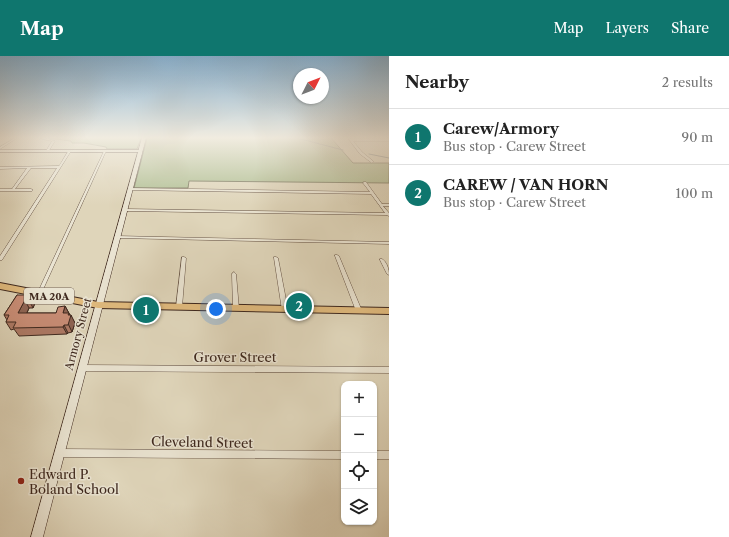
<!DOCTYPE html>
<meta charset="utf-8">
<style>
body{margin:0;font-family:"Libre Caslon Text",serif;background:#f6f6f6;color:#222}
.controls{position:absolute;right:12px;bottom:12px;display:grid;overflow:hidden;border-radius:8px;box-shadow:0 1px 3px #0004}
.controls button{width:36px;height:36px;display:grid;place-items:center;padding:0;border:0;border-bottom:1px solid #e0e0e0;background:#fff;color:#222;font:20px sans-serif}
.compass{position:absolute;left:293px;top:12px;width:36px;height:36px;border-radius:50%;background:#fff;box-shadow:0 1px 3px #0004;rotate:48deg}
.you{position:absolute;left:216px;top:253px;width:14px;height:14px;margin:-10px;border:3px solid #fff;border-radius:50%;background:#1a73e8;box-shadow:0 0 0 6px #1a73e833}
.badge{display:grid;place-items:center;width:26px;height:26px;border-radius:50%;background:#0f766e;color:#fff;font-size:13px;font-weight:700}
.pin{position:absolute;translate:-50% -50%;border:2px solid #fff;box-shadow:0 1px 4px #0006}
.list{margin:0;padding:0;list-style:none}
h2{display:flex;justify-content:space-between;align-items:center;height:52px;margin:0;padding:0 16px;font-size:17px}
h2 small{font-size:13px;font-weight:400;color:#767676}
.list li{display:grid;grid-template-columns:26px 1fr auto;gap:12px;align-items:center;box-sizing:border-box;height:56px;padding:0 16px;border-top:1px solid #e0e0e0}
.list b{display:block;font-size:15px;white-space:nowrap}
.list p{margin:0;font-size:13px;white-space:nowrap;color:#767676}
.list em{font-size:13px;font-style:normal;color:#767676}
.icon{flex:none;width:22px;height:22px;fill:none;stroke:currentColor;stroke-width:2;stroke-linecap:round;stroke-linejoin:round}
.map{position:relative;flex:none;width:389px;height:481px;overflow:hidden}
header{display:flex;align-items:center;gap:24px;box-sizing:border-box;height:56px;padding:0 20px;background:#0f766e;color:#fff}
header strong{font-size:19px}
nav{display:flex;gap:22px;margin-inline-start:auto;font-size:14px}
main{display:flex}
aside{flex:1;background:#fff}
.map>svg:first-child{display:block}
.green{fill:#afbe92;stroke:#767358}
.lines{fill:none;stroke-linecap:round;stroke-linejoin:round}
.stream{stroke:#757d7d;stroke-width:1}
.minor-casing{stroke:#665345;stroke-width:1}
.tertiary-casing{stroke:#665345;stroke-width:2}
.secondary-casing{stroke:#3e281e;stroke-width:1}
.primary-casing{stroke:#3e281e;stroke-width:2}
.minor{fill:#eae4d2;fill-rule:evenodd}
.tertiary{fill:#eae4d2;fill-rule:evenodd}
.secondary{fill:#eae4d2;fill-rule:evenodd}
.primary{fill:#e0ba7d;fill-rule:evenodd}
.wall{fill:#ad7965;stroke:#3e281e}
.shaded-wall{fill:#8d6353;stroke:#3e281e}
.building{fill:#c98d76;stroke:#3e281e}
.poi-dot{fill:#8f2418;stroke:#eae4d2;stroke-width:1.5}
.labels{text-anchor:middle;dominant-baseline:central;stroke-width:3;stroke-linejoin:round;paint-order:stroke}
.shield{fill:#eae4d2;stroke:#726054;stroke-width:1}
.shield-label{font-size:10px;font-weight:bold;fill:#3e281e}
.street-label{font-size:11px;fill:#3e281e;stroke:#eae4d2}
.near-street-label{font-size:13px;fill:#3e281e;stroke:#eae4d2}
.near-poi-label{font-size:13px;fill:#3e281e;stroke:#eae4d2;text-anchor:start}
</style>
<header>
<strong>Map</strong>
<nav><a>Map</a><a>Layers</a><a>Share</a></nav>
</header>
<main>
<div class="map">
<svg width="389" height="481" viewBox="0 0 389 481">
<rect width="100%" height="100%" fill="#dfd5ba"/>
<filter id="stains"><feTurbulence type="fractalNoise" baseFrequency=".005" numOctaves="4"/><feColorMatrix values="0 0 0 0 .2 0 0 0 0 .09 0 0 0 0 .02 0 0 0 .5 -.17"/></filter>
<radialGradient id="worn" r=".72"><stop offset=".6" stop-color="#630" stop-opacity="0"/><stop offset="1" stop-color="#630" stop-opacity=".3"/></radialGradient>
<path class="green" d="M49 82H141L137 93H107L106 91 84 87H72L71 85Z
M147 82H331L353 107H389V127L189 125 188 132H134Z"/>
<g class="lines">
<path class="stream" d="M297 82 343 94
M369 98 389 102"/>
<g class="minor-casing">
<path id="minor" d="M15 82H17L0 93V91Z
M42 82H45L55 85 48 96 46 95 52 85 42 83Z
M348 82H350L351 83H389V85H353L362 96 373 105V106L372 107 360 98Z
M69 94 71 95 2 204H0V200L57 112H31L15 133H31L33 134 32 135H0V133H12L27 112 0 113V111L59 110Z
M105 94 106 95 41 238 39 240 37 239V238L104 95Z
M364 126H366L382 148H389V150H383L389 157V160L386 159 125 155 123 154 125 153 385 157 371 138 130 134 128 133 130 132 370 136 363 127Z
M116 180 389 186V188L117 182H116Z
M335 199H337L339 200 362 255 361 256H357L356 255 335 200Z
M182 201H184L186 202 182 251 181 252H177L176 251Z
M274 201H276L278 202 288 254 287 255H283L282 254 274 202Z
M380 203H382C387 206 389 213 389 219L387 218 380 204Z
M234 216 236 218 239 253 238 254H234L233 253 232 218Z
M82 309 389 311V317L82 315 80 314 79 312 80 310Z
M59 393 344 395V403L59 401 56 400 55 397 56 394Z
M374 395H389V403H374Z"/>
</g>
<g class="tertiary-casing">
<path id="tertiary" d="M0 94H140L142 95 140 96H0Z"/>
</g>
<g class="secondary-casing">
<path id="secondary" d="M142 82H146L43 481H31Z"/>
</g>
<g class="primary-casing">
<path id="primary" d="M0 227 98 246 389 252V258L98 252 0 233Z"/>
</g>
<use href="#minor" class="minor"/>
<use href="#tertiary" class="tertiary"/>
<use href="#secondary" class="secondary"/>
<use href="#primary" class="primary"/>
</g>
<path class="wall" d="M17 239 35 247 33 252H29L27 257H56L65 250 70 259 75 267 72 276 68 277 67 278 19 280 14 273 11 274 6 266 7 264 4 259Z"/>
<path class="shaded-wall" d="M31 239 35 247 33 252 29 244Z
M25 244 29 252 23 265 18 257Z
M65 250 71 261V259L75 267 72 276 63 257Z
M64 269 68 277 67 278 63 271Z"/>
<path class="building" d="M17 239H31L29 244H25L18 257H56L58 251 65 250 63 257H69L68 259H71L68 269H64L63 271 13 272 16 266H6L9 259H4Z"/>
<linearGradient id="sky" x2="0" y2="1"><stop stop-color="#88b4d6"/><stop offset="0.55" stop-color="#f1ece0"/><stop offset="1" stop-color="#f1ece0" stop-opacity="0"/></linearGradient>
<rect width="389" height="149" fill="url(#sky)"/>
<circle class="poi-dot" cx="21" cy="425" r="4"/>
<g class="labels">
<rect class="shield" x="24" y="232" width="50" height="16" rx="3"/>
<g class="shield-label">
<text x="49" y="240">MA 20A</text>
</g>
<g class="street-label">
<text transform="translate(78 278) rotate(-75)">Armory Street</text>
</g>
<g class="near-street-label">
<text x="235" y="301">Grover Street</text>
<text transform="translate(202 386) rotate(1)">Cleveland Street</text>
</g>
<g class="near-poi-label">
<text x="29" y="418">Edward P.<tspan x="29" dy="15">Boland School</tspan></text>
</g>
</g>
<rect width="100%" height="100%" filter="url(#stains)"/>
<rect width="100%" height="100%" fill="url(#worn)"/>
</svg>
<div class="controls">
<button>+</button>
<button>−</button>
<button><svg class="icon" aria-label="locate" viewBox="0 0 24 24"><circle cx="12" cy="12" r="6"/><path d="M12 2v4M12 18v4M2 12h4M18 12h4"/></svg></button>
<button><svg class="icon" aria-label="layers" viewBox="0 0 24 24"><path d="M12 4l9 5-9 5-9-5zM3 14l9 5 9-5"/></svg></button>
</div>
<svg class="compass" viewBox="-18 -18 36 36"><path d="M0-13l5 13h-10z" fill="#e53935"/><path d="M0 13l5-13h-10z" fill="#767676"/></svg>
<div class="you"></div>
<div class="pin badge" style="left:146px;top:254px">1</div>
<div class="pin badge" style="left:299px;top:250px">2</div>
</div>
<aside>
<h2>Nearby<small>2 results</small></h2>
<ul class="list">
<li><span class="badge">1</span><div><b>Carew/Armory</b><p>Bus stop · Carew Street</p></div><em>90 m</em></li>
<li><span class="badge">2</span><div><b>CAREW / VAN HORN</b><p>Bus stop · Carew Street</p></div><em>100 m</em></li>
</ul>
</aside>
</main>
